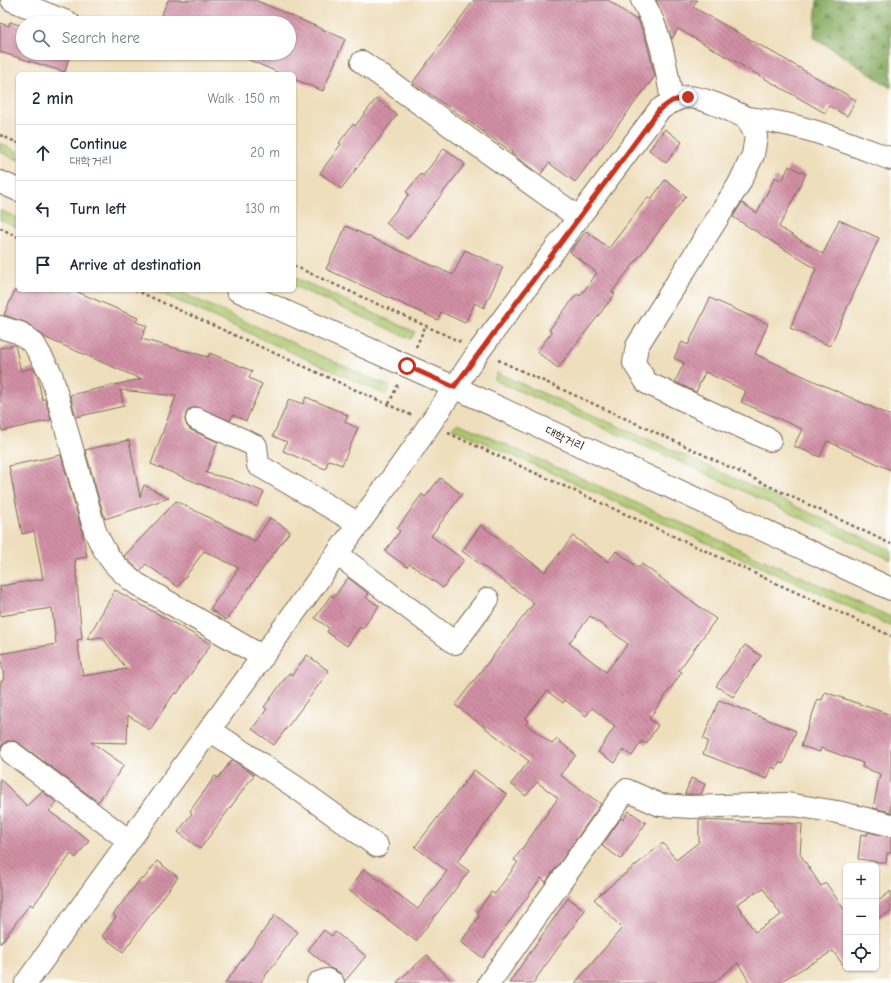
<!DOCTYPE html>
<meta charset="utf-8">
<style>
body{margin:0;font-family:"Comic Neue","Poor Story",sans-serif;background:#f6f6f7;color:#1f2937}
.controls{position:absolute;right:12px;bottom:12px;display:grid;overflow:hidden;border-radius:6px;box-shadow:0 1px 3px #0004}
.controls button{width:36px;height:36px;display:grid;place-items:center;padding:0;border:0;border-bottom:1px solid #e0e1e3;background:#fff;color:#1f2937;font:20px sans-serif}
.stop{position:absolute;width:12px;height:12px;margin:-9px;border:3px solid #c8321e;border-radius:50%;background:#fff}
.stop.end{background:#c8321e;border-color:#fff;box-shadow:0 1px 4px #0008}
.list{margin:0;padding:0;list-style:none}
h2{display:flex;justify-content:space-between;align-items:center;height:52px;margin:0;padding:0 16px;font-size:17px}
h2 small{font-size:13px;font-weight:400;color:#747a83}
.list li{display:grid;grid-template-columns:26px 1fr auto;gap:12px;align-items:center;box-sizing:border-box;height:56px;padding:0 16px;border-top:1px solid #e0e1e3}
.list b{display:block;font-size:15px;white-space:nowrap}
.list p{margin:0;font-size:13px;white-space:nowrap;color:#747a83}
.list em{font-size:13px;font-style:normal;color:#747a83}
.icon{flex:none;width:22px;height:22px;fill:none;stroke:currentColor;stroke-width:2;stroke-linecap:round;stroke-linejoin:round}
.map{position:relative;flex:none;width:891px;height:983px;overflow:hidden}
.search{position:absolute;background:#fff;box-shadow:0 1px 3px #0004;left:16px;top:16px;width:280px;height:44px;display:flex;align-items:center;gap:10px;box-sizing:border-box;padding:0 14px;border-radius:22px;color:#747a83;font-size:15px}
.panel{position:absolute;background:#fff;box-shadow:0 1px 3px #0004;left:16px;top:72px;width:280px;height:220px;border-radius:6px}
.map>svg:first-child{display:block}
.green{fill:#aac66c;stroke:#727845}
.forest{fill:url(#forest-firs);stroke:#616a3f}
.building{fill:url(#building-back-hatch);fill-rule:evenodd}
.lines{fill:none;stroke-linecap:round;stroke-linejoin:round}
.minor-casing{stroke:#7a6955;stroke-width:24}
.major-casing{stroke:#7a6955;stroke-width:24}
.path{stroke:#7a6955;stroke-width:2.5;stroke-dasharray:3 3;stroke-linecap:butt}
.minor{stroke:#fff;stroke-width:22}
.major{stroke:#fff;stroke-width:22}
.route{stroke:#c8321e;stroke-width:5}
.labels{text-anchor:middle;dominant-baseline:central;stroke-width:4;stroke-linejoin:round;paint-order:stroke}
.street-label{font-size:13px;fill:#3b2a1e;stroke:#fff}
</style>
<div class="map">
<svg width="891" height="983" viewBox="0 0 891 983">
<defs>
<pattern id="forest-firs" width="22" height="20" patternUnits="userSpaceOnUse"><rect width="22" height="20" fill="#87ab60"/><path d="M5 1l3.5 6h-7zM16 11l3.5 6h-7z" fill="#708b4f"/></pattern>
<pattern id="building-back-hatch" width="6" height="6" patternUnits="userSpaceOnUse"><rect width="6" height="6" fill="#d18fa5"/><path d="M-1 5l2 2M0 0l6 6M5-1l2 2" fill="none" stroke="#ab7586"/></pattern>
</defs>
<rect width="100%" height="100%" fill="#fff"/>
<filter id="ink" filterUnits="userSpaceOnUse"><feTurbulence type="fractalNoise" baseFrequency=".025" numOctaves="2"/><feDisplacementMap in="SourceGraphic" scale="8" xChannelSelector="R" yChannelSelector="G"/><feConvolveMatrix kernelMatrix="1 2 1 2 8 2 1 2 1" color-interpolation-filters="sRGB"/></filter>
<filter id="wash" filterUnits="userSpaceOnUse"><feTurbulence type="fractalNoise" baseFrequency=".012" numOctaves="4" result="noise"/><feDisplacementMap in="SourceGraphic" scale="16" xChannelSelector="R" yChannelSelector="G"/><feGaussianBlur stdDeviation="0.9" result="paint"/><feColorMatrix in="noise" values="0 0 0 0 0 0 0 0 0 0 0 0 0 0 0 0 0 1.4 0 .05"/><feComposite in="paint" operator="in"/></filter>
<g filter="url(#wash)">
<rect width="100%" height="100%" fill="#eedebc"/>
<path class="green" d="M0 143 18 152V160L0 152Z
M0 210 18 218V228L0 220Z
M294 277 415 332 411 339 294 286Z
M154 290H176L390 387 386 395Z
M497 373 677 452 891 550V560L674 459 494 380Z
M458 423 891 617V626L452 428Z"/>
<path class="forest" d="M817 0H891V88L814 37Z"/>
<g id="blocks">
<path class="building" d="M168 0H255L345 39 323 91 294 79V74H282L233 53H289V23H158Z
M474 0H608L636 20 637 17 646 40 655 76 575 182 549 163 540 175 511 153 512 152 413 82Z
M656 0H697L693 7 856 100 847 116 829 106 825 113 678 29 672 39Z
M10 22 23 26V53H70L65 72 0 52V23L9 26Z
M376 99 397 115 341 189 320 173 341 144 339 143 353 124 355 126Z
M665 129 682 142 666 163 649 150Z
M444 148 465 164 407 239 386 223 409 194 406 192 421 174 423 176Z
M789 166 806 174 779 227 823 254 839 220 879 238 830 346 790 328 816 269 733 217 742 203 757 213 775 177 782 181Z
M665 180 686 196 612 292 615 294 558 368 537 352 552 332 549 330 577 294 580 296 597 273 570 252 586 231 609 248 648 197 651 199Z
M346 226 453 275 465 250 503 267 484 308 475 303 465 323 441 312 438 320 326 269Z
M15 290H73L138 318 136 322 147 326 141 339 208 357 210 353 252 371 249 378 262 384 246 421 233 415 230 421 196 407 189 409 186 413 185 420 187 426 191 430 218 442 206 473 231 479 264 492 257 507 151 464 176 396 120 390 124 406 76 417 70 395 141 379 46 338 27 323 4 315Z
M710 298 768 324 755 354 891 416V470L827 441 820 457 794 446 802 429 741 402 746 391 705 372 696 392 675 382 684 363 674 358 682 342 688 345Z
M15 345 21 371 33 368 37 374 42 399H45L51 420 2 431 0 423V348Z
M306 397 348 415 345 422 358 428 342 465 329 460 325 469 283 451 287 442 273 436 289 399 303 404Z
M129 440 140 497 144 485 169 498 105 519 85 450Z
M61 455 81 527 87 557 75 559 82 639 77 640 83 676 127 669 102 637 87 639 115 590 211 644 177 694 175 692 150 730 128 715 127 743 91 742 124 765 98 802 19 743 14 741H7L2 745 0 750V683L4 678 0 654 56 644 52 608 0 616V586L43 579 34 531 22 534 9 466Z
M440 478 462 494 431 536 464 560 443 588 410 564 407 567 385 551 400 531 397 529 422 494 425 497Z
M176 501 255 541 270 518 290 531 226 620 210 609 239 568 204 551 178 587 146 564 140 571 124 556Z
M481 525 545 572 573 536 608 562 616 551 639 568 642 564 716 619 679 670 682 672 649 719 658 725 646 744 642 741 632 756 623 750 615 763 598 752 615 726 592 708 586 716 565 700 563 703 547 691 525 719 528 721 526 724 552 744 557 739 576 755 560 775 601 804 546 882 541 878 483 958 461 942 480 915 477 912 491 892 495 894 518 862 514 860 558 798 537 782 526 796 511 784 529 761 455 705 534 603 462 551ZM590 616 628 644 606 672 569 643Z
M348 578 369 594 366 597 379 606 362 629 360 627 347 646 327 632 329 628 315 618 331 595 334 597Z
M745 645 761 656 733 697 716 686Z
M307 655 329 671 274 745 252 729 267 709 264 707 289 673 292 675Z
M825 692 891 715V812L873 808 880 774 862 767 863 763 821 748 820 752 801 746 818 699 822 700Z
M719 700 796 731 783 764 779 762 776 769 772 767 767 779 703 754 708 741 703 739Z
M232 760 254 775 200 849 178 832 192 813 190 811 215 776 218 778Z
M474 770 507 795 457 862 469 871 416 941 349 890 364 869 418 909 447 871 415 847Z
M691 778 705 784 701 794H685Z
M0 779 27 806 42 791 57 803 49 811 89 840 76 858 71 854 33 906 30 904 0 944Z
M629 811 646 823 621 859 602 846 621 818 623 820Z
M699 820 802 824 800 854 821 886 826 883 846 912V969L833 951 778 983H750L738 963 713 983H575L622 928 594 899 663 843 676 860 699 842ZM763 888 781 915 755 932 737 904Z
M868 832 891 837V853H887L886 863 858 859 861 834 867 835Z
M157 861 178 877 123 952 102 936 116 917 113 915 141 878 143 880Z
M891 891V912L876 919V903Z
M568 898 585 910 533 983H509Z
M275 915 298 932 260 983H225Z
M324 930 332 936 335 932 366 956 345 981 339 972 330 968 308 950Z
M427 955 453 983H396Z"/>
</g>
</g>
<g filter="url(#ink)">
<use href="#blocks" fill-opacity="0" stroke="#7a6955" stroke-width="1"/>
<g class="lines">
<g class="minor-casing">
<path id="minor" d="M12 0 69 23
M642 0C661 31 666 66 672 101
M362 62 579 218
M747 118C801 123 841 140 891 159
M0 327 20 333 34 344 51 374 95 531C106 556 115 568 137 584L263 657
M197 419 256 446 258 465 359 524
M337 554 455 643 488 599
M210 730 297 788 377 846
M12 753 129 841
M26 983 413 449 479 351 659 110C668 104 676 98 687 97 704 97 732 111 747 118L756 136 753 155 739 184 637 346 634 363 647 383 770 440
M318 983 327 980 333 983
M489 983 626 790 660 805 690 807 787 804 837 812 891 825"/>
</g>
<g class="major-casing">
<path id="major" d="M0 182 18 190
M237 290 454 387 891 589"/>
</g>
<path class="path" d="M0 135 18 143
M0 228 18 237
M294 266 461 342
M135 290 411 415
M416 347 426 325
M498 360 683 445 891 544
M389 404 398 384
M448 433 891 636"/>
<use href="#minor" class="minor"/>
<use href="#major" class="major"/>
</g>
</g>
<g class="lines" filter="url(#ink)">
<path class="route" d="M407 366 454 387 659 110 672 101 688 97"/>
</g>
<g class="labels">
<g class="street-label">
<text transform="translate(565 438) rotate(25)">대학거리</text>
</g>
</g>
</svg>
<div class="controls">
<button>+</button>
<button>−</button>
<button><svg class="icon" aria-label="locate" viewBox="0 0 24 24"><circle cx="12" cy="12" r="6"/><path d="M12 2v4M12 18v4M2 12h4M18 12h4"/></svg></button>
</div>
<div class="stop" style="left:407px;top:366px"></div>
<div class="stop end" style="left:688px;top:97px"></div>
<div class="search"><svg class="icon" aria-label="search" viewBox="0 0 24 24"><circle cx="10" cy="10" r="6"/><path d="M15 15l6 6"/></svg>Search here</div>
<section class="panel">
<h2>2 min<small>Walk · 150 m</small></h2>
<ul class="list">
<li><svg class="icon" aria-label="ahead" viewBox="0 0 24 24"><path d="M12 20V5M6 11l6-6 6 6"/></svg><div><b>Continue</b><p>대학거리</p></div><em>20 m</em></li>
<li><svg class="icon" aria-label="left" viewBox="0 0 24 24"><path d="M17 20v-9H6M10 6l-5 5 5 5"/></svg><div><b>Turn left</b></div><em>130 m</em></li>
<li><svg class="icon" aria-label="arrive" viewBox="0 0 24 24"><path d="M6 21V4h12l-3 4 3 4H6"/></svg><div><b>Arrive at destination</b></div></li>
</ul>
</section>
</div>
